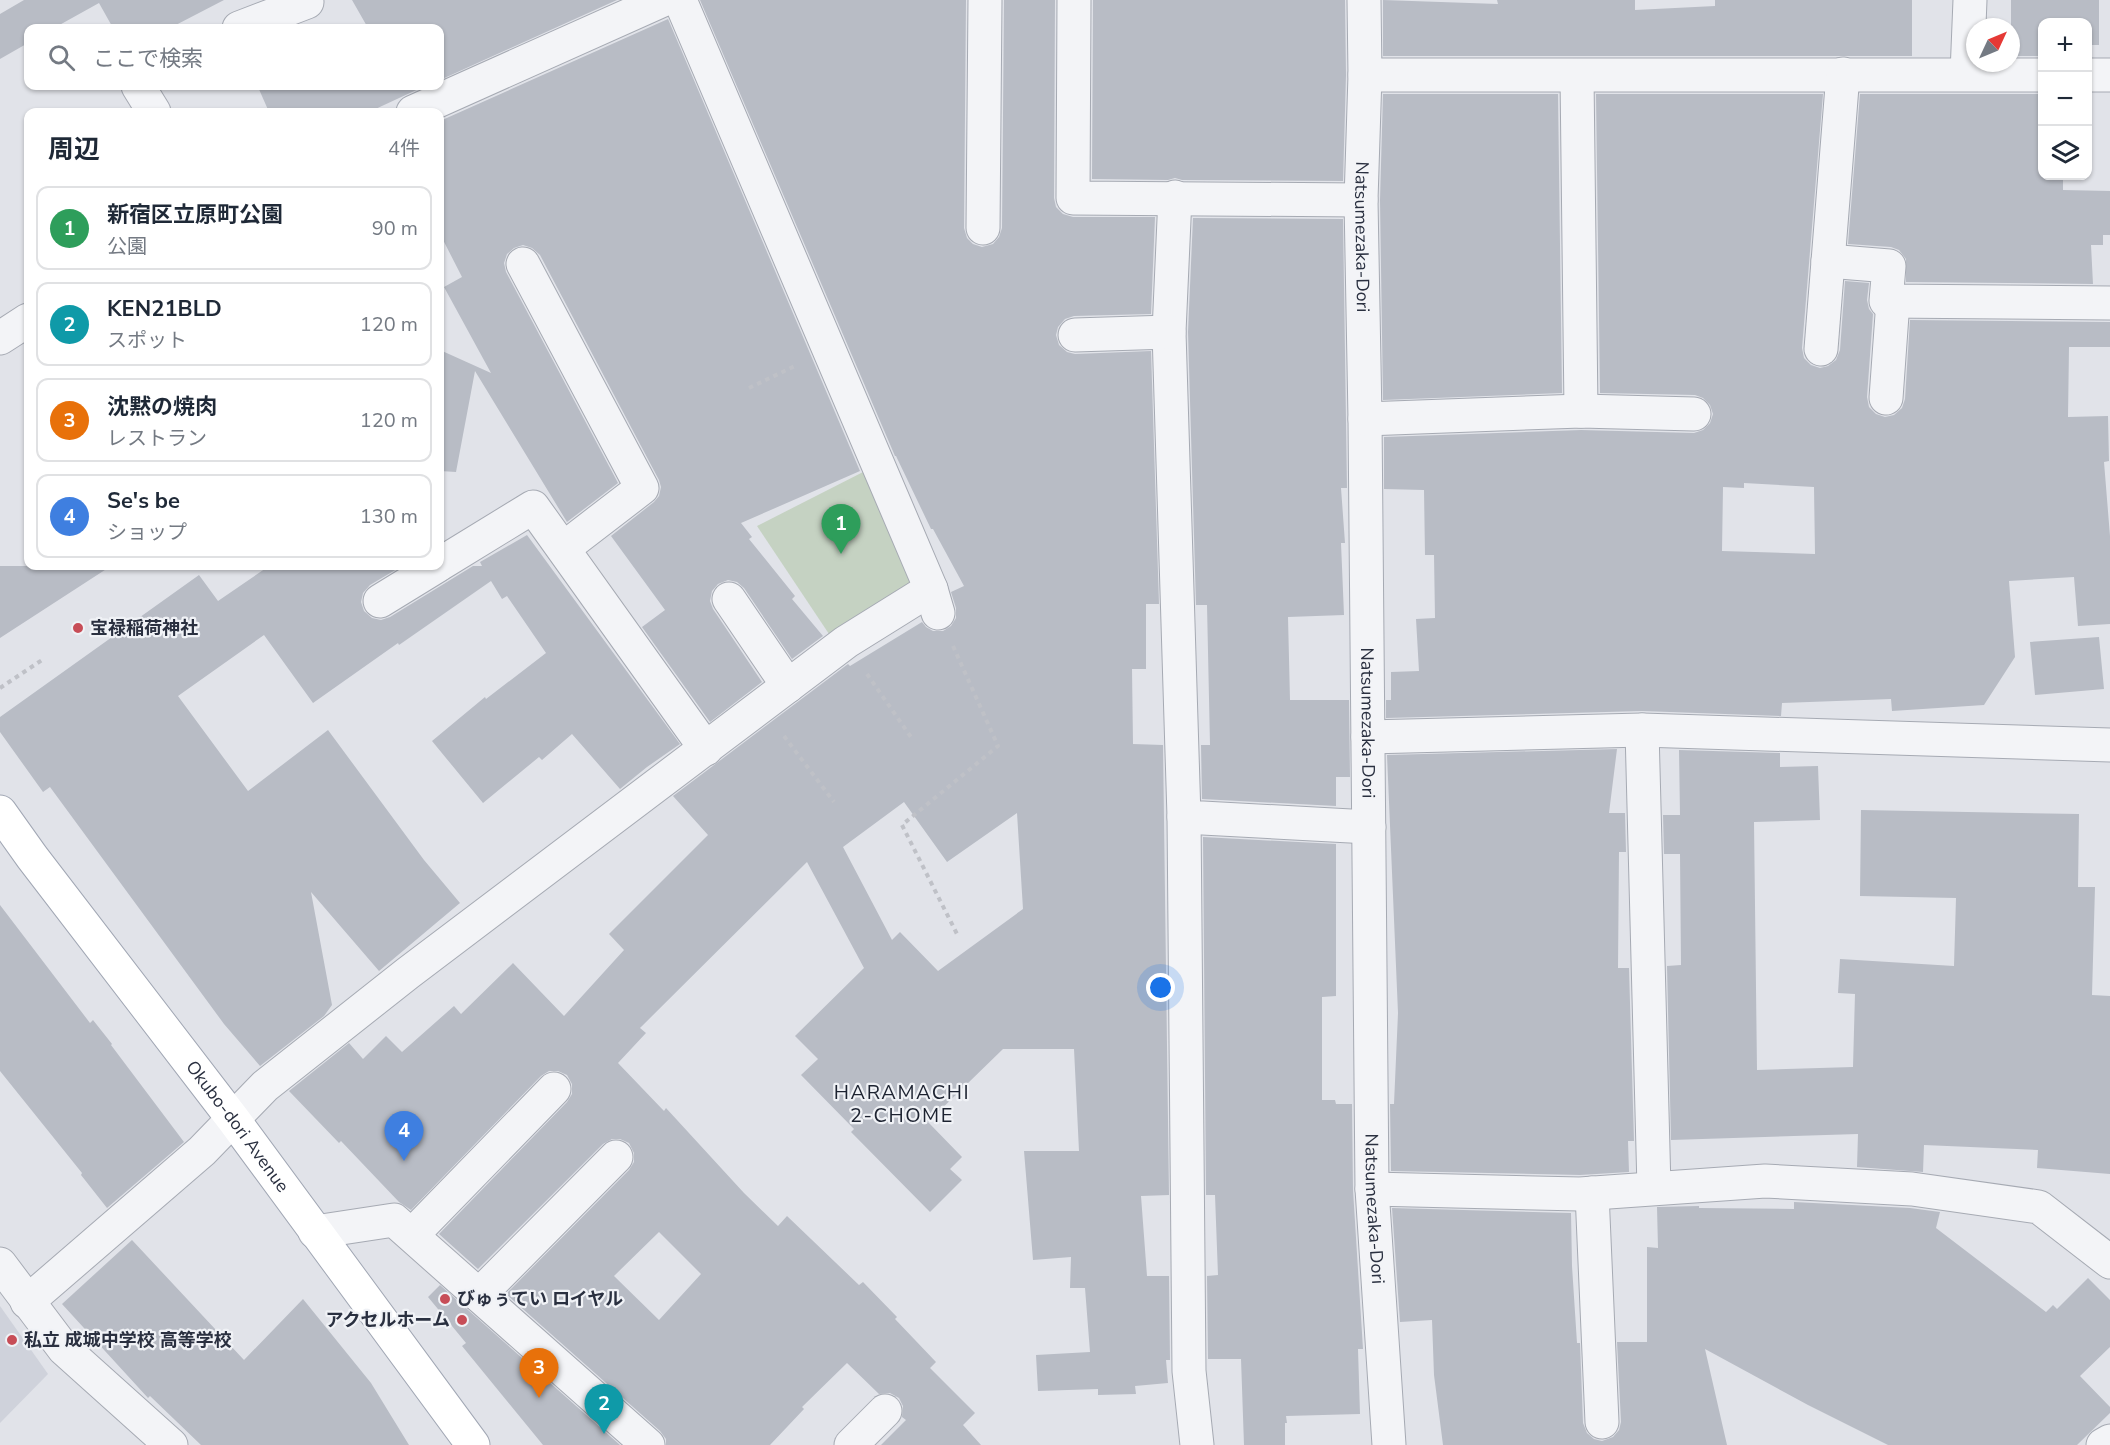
<!DOCTYPE html>
<html lang="ja">
<meta charset="utf-8">
<style>
body{margin:0;font-family:"Nunito Sans","Noto Sans JP",sans-serif;background:#f6f6f7;color:#1f2937}
.controls{position:absolute;right:18px;top:18px;display:grid;overflow:hidden;border-radius:12px;box-shadow:0 2px 4px #0004}
.controls button{width:54px;height:54px;display:grid;place-items:center;padding:0;border:0;border-bottom:2px solid #e0e1e3;background:#fff;color:#1f2937;font:30px sans-serif}
.compass{position:absolute;left:1966px;top:18px;width:54px;height:54px;border-radius:50%;background:#fff;box-shadow:0 2px 4px #0004;rotate:46deg}
.you{position:absolute;left:1161px;top:988px;width:21px;height:21px;margin:-15px;border:4px solid #fff;border-radius:50%;background:#1a73e8;box-shadow:0 0 0 9px #1a73e833}
.badge{display:grid;place-items:center;width:39px;height:39px;border-radius:50%;background:#7c3aed;color:#fff;font-size:20px;font-weight:700}
.pin{position:absolute;translate:-50% -50px;filter:drop-shadow(0 2px 3px #0008)}
.pin::after{content:'';position:absolute;top:32px;width:21px;height:18px;background:inherit;clip-path:polygon(0 0,100% 0,50% 100%)}
.list{margin:0;padding:0;list-style:none}
h2{display:flex;justify-content:space-between;align-items:center;height:78px;margin:0;padding:0 24px;font-size:26px}
h2 small{font-size:20px;font-weight:400;color:#747a83}
.list li{display:grid;grid-template-columns:39px 1fr auto;gap:18px;align-items:center;box-sizing:border-box;height:84px;margin:0 12px 12px;padding:0 12px;border:2px solid #e0e1e3;border-radius:12px}
.list b{display:block;font-size:22px;white-space:nowrap}
.list p{margin:0;font-size:20px;white-space:nowrap;color:#747a83}
.list em{font-size:20px;font-style:normal;color:#747a83}
.icon{flex:none;width:33px;height:33px;fill:none;stroke:currentColor;stroke-width:2;stroke-linecap:round;stroke-linejoin:round}
.map{position:relative;flex:none;width:2110px;height:1445px;overflow:hidden}
.search{position:absolute;background:#fff;box-shadow:0 2px 4px #0004;left:24px;top:24px;width:420px;height:66px;display:flex;align-items:center;gap:15px;box-sizing:border-box;padding:0 21px;border-radius:12px;color:#747a83;font-size:22px}
.panel{position:absolute;background:#fff;box-shadow:0 2px 4px #0004;left:24px;top:108px;width:420px;height:462px;border-radius:12px}
.map>svg:first-child{display:block}
.built{fill:#cfd2db}
.green{fill:#c5d2c2}
.building{fill:#b8bcc5;fill-rule:evenodd}
.lines{fill:none;stroke-linecap:round;stroke-linejoin:round}
.minor-casing{stroke:#a6aab3;stroke-width:35}
.major-casing{stroke:#a1a7b4;stroke-width:35}
.path{stroke:#bfc1c7;stroke-width:4;stroke-dasharray:4.5 4.5;stroke-linecap:butt}
.minor{stroke:#f3f4f7;stroke-width:33}
.major{stroke:#fff;stroke-width:33}
.poi-dot{fill:#c74d57;stroke:#f0f2f6;stroke-width:2}
.labels{text-anchor:middle;dominant-baseline:central;stroke-width:4.5;stroke-linejoin:round;paint-order:stroke}
.street-label{font-size:18px;fill:#2a3040;stroke:#f0f2f6}
.poi-label{font-size:18px;font-weight:bold;fill:#2a3040;stroke:#f0f2f6;text-anchor:start}
.neighbourhood-label{font-size:20px;letter-spacing:1.5px;fill:#1c2230;stroke:#f0f2f6}
</style>
<div class="map">
<svg width="2110" height="1445" viewBox="0 0 2110 1445">
<rect width="100%" height="100%" fill="#e1e3e9"/>
<path class="built" d="M0 1306 48 1374 0 1423Z"/>
<path class="green" d="M869 469 917 583 833 640 757 526Z"/>
<path class="building" d="M24 0H224L170 28H113L99 3 54 28H28V43L0 59V14Z
M352 0H617L440 80V28H368Z
M700 0H966L964 228 967 238 973 244 982 247 993 244 999 237 1002 228 1004 0H1055L1054 198 1056 207 1063 214 1073 217H1155L1151 314 1074 316 1065 319 1058 327 1056 335 1059 345 1067 352 1075 354 1151 351 1159 604H1146V669H1132L1133 744 1163 745 1169 1195 1141 1196 1147 1276H1169L1170 1360H1166L1168 1383 1135 1386 1136 1394 1098 1395V1389L1038 1391 1036 1355 1090 1352 1085 1288H1070L1071 1257 1033 1260 1024 1151H1079L1074 1049H1003L928 1122 962 1157 950 1169 962 1180 930 1212 851 1132 854 1129 801 1075 818 1059 795 1036 864 968 807 862 640 1028 646 1033 618 1063 664 1111 666 1108 744 1193 778 1226 787 1216 859 1285 863 1282 897 1317 895 1319 936 1362 930 1368 975 1413 963 1425 981 1445H881L906 1420 902 1417 903 1406 899 1398 890 1393 879 1394 847 1363 802 1407 804 1409 770 1445H666V1439L660 1431 506 1294 629 1170 634 1162V1153L629 1143 620 1139H612L603 1144 478 1269 439 1234 567 1102 572 1094V1084L567 1075 558 1071H549L541 1076 411 1210 399 1202 341 1141 339 1143 289 1091 349 1043 363 1059 386 1036 402 1052 454 1006 461 1014 513 963 564 1016 624 950 609 934 708 835 673 796 848 664 850 666 922 622 926 627 933 631H943L951 626 956 618V608L951 592 964 586 933 529H931L896 456H895ZM904 802 947 862 1017 813 1023 909 938 971 900 932 892 940 843 847ZM659 1232 701 1274 659 1320 614 1276Z
M1093 0H1345L1346 75 1343 181 1182 180 1175 178 1168 180 1092 179Z
M1383 0 1498 4 1497 0H1635V10L1715 6V0H1912V56H1383Z
M2011 0H2099V45H2088V22H2043V56H2011Z
M668 19 860 471 741 523 752 537 749 539 795 596 792 599 823 636 792 659 744 588 737 582 728 580 718 584 712 591 710 601 713 609 762 682 710 722 642 627 665 610 611 536 654 502 659 496 661 487 659 480 540 255 532 248 523 245 514 248 507 254 504 263 506 272 618 483 567 522 475 371 456 472 440 471V350L491 373 444 287 462 277 440 234V121Z
M262 86H425L369 112H269L258 87Z
M1383 94H1558L1562 393 1383 400 1380 200Z
M1596 94H1823L1802 348 1804 358 1811 365 1820 368 1828 366 1836 360 1840 350 1845 281 1869 283 1867 300 1869 309 1873 314 1867 397 1869 407 1876 414 1885 417 1894 415 1902 408 1905 399 1910 320 2110 322V347H2069L2068 417 2108 416 2109 461 2104 462 2110 536V624L2078 626 2074 577 2009 581 2015 657 1984 705 1892 711 1891 699 1782 703 1781 716 1642 711 1386 718V700H1391V672L1419 671 1416 619 1435 618 1434 555H1425L1424 490 1384 489V437L1581 430 1694 433 1703 430 1710 423 1713 414 1710 405 1703 398 1695 395 1600 393ZM1744 483 1814 487 1815 554 1722 551 1723 487 1744 488Z
M1860 94H2043V176H2063V190L2110 191V235H2103V245H2091L2093 284 1906 282V259L1899 250 1891 247 1848 244Z
M1193 218 1343 219 1347 488H1341L1345 543H1341L1344 615 1288 617 1290 700H1349L1350 777H1336V806L1202 799 1201 745H1210L1207 605H1196L1188 332Z
M527 535 680 744 647 767 620 789 572 734 542 760 539 757 483 803 432 741 485 697 486 699 546 653 507 596 502 599 491 581 399 645 398 643 313 703 264 635 178 696 248 791 328 730 424 860 460 903 379 971 311 892 332 1005 324 1016 260 1066 224 1024 50 787 43 792 0 732V717L199 575 218 601 269 566H402L370 585 363 593 361 602 364 611 372 618 381 620 390 617 473 566H482L480 562Z
M0 566H111L0 638Z
M2099 637 2104 689 2035 695 2030 642Z
M1617 749 1609 813H1625L1626 852H1619L1618 968H1629L1634 1141H1628L1629 1172 1580 1175 1391 1171 1390 1104H1394L1398 1013 1387 755Z
M1679 750 1780 753V767L1818 766 1820 820 1754 822 1757 1070 1853 1067 1855 994 1838 993 1840 959 1954 966 1956 898 1860 896 1861 810 2079 814 2078 887H2095L2092 995 2110 996V1174L2037 1168 2038 1150 1924 1145 1923 1172 1857 1167 1858 1134 1671 1140 1667 966 1681 965 1680 854H1664L1663 815H1680Z
M1203 837 1336 844V996L1322 997V1100H1335L1336 1104H1352L1353 1190 1363 1349H1358L1360 1414 1286 1416 1287 1423H1285V1445H1244L1241 1359H1208L1207 1276 1218 1275 1215 1195H1206Z
M0 905 90 1023 93 1020 112 1044 111 1045 184 1142 107 1208 81 1175 82 1173 0 1071Z
M1794 1202 1910 1208 1940 1212 1936 1228 2046 1312 2053 1305 2057 1309 2088 1278 2110 1300V1347L2080 1376 2110 1407V1413L2077 1445H1888L1808 1405 1705 1349 1727 1445H1443L1434 1375 1432 1320 1400 1322 1392 1208 1571 1213 1572 1266 1577 1343H1580L1583 1423 1587 1433 1594 1439 1602 1441 1613 1437 1619 1430 1621 1422 1617 1342H1647V1247L1658 1248 1657 1207 1699 1206V1208L1794 1209Z
M132 1240 244 1360 303 1299 371 1383 409 1445H201L150 1396 148 1398 62 1304Z
M440 1285 620 1445H543L462 1346 466 1343 428 1297Z"/>
<g class="lines">
<g class="minor-casing">
<g id="minor">
<path d="M680 0 931 589 938 613"/>
<path d="M1074 0 1073 198 1361 200"/>
<path id="s1" d="M1364 0 1365 75 1361 200 1365 419 1372 1189 1389 1445"/>
<path d="M239 28 307 2"/>
<path d="M1967 74 1970 0"/>
<path d="M1365 75H2042"/>
<path d="M2088 75H2110"/>
<path d="M1577 76 1581 411"/>
<path d="M138 86 154 112"/>
<path d="M413 112 663 0"/>
<path d="M1175 197 1169 332 1184 817 1369 827"/>
<path d="M983 228 985 0"/>
<path d="M1828 261 1889 266 1886 301 2110 303"/>
<path d="M523 264 642 488 564 548"/>
<path d="M1075 335 1169 332"/>
<path d="M0 338 28 320"/>
<path d="M1821 349 1843 74"/>
<path d="M1886 398 1893 301"/>
<path d="M1365 419 1581 411 1694 414"/>
<path d="M440 564 533 507 706 749"/>
<path d="M729 599 788 686"/>
<path d="M380 601 437 566"/>
<path d="M1642 730 1654 1188"/>
<path d="M1368 737 1642 730 2110 745"/>
<path d="M1184 817 1189 1371 1197 1445"/>
<path d="M1372 1189 1580 1194 1765 1181 1912 1189 2039 1207 2110 1262"/>
<path d="M1592 1193 1602 1422"/>
<path d="M315 1232 394 1220 648 1445"/>
<path d="M412 1235 554 1089"/>
<path d="M0 1264 64 1349 171 1445"/>
<path d="M479 1295 616 1157"/>
<path d="M27 1302 202 1151 265 1086 408 973 846 642 931 589"/>
<path d="M851 1445 885 1411"/>
<path d="M2103 1445 2110 1441"/>
</g>
</g>
<g class="major-casing">
<g id="major">
<path id="s2" d="M0 812 32 857 233 1119 473 1445"/>
</g>
</g>
<path class="path" d="M749 388 797 365
M953 646 998 746 902 825 958 936
M867 674 913 740
M0 688 42 660
M784 736 834 802"/>
<use href="#minor" class="minor"/>
<use href="#major" class="major"/>
</g>
<g class="poi-dot">
<circle cx="78" cy="628" r="6"/>
<circle cx="445" cy="1299" r="6"/>
<circle cx="462" cy="1320" r="6"/>
<circle cx="12" cy="1340" r="6"/>
</g>
<g class="labels">
<g class="street-label">
<text stroke="none"><textPath href="#s1" startOffset="237">Natsumezaka-Dori</textPath></text>
<text stroke="none"><textPath href="#s1" startOffset="723">Natsumezaka-Dori</textPath></text>
<text stroke="none"><textPath href="#s2" startOffset="394">Okubo-dori Avenue</textPath></text>
<text stroke="none"><textPath href="#s1" startOffset="1209">Natsumezaka-Dori</textPath></text>
</g>
<g class="poi-label">
<text x="90" y="628">宝禄稲荷神社</text>
<text x="457" y="1299">びゅぅてい ロイヤル</text>
<text x="450" y="1320" text-anchor="end">アクセルホーム</text>
<text x="24" y="1340">私立 成城中学校 高等学校</text>
</g>
<g class="neighbourhood-label">
<text x="902" y="1092">HARAMACHI<tspan x="902" dy="23">2-CHOME</tspan></text>
</g>
</g>
</svg>
<div class="controls">
<button>+</button>
<button>−</button>
<button><svg class="icon" aria-label="layers" viewBox="0 0 24 24"><path d="M12 4l9 5-9 5-9-5zM3 14l9 5 9-5"/></svg></button>
</div>
<svg class="compass" viewBox="-18 -18 36 36"><path d="M0-13l5 13h-10z" fill="#e53935"/><path d="M0 13l5-13h-10z" fill="#747a83"/></svg>
<div class="you"></div>
<div class="pin badge" style="left:841px;top:554px;background:#2e9e5b">1</div>
<div class="pin badge" style="left:604px;top:1434px;background:#0f9aa8">2</div>
<div class="pin badge" style="left:539px;top:1398px;background:#e8710a">3</div>
<div class="pin badge" style="left:404px;top:1161px;background:#3f7fe0">4</div>
<div class="search"><svg class="icon" aria-label="search" viewBox="0 0 24 24"><circle cx="10" cy="10" r="6"/><path d="M15 15l6 6"/></svg>ここで検索</div>
<section class="panel">
<h2>周辺<small>4件</small></h2>
<ul class="list">
<li><span class="badge" style="background:#2e9e5b">1</span><div><b>新宿区立原町公園</b><p>公園</p></div><em>90 m</em></li>
<li><span class="badge" style="background:#0f9aa8">2</span><div><b>KEN21BLD</b><p>スポット</p></div><em>120 m</em></li>
<li><span class="badge" style="background:#e8710a">3</span><div><b>沈黙の焼肉</b><p>レストラン</p></div><em>120 m</em></li>
<li><span class="badge" style="background:#3f7fe0">4</span><div><b>Se's be</b><p>ショップ</p></div><em>130 m</em></li>
</ul>
</section>
</div>
